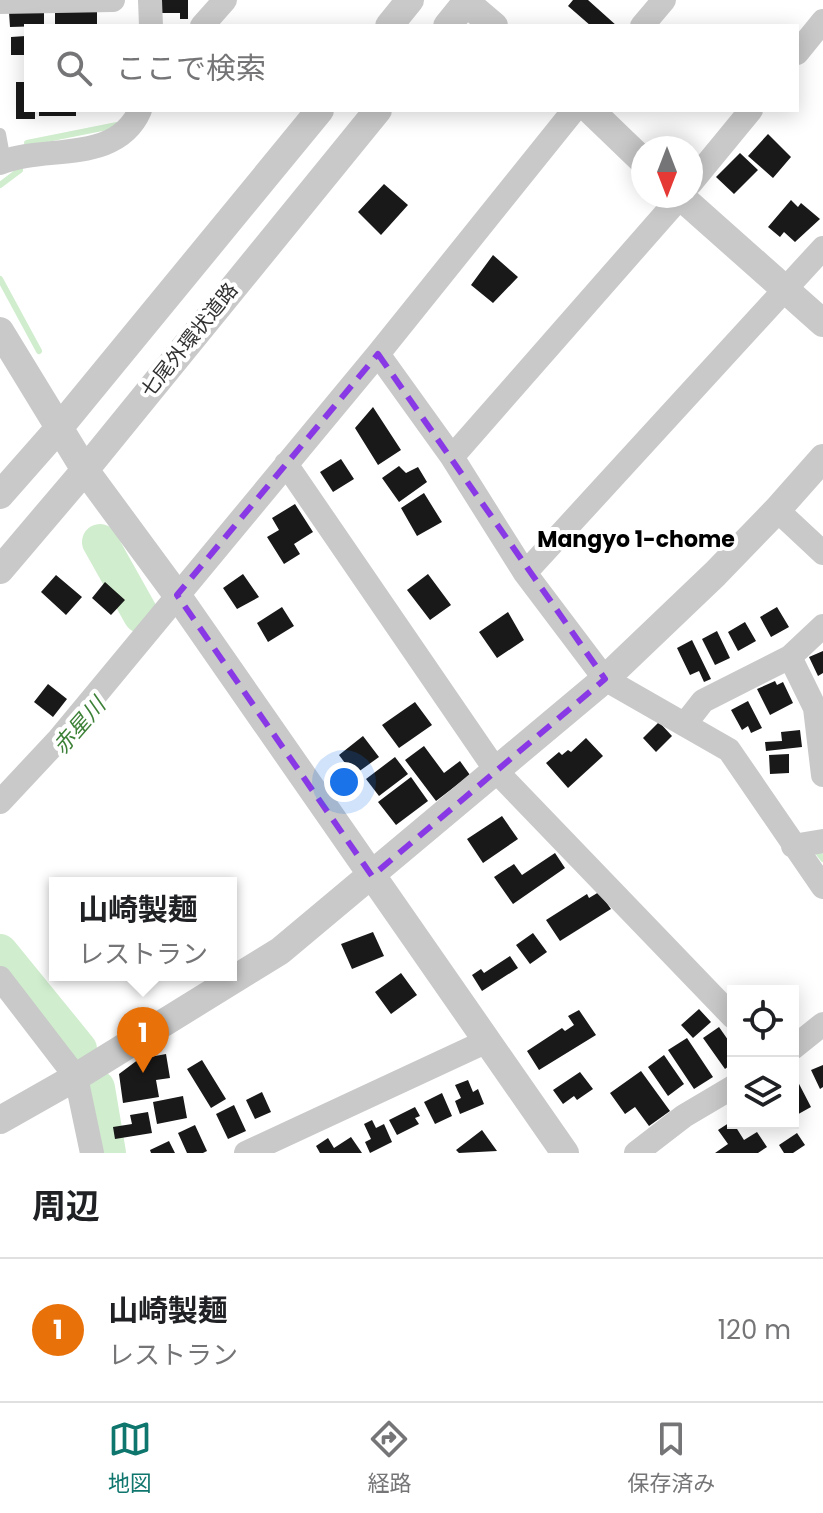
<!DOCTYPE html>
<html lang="ja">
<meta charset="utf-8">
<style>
body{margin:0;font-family:Poppins,"Noto Sans JP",sans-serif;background:#f2f2f2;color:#202124}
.controls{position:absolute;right:24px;bottom:24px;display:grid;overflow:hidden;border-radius:0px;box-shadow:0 4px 20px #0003}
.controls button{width:72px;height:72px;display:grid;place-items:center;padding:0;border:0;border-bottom:2px solid #e0e0e0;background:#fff;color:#202124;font:40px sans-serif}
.compass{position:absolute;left:631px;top:136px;width:72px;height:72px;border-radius:50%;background:#fff;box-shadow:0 4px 20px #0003;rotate:180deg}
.you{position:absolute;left:344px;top:782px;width:28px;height:28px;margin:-20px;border:6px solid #fff;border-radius:50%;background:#1a73e8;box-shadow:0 0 0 12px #1a73e833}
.badge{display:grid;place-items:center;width:52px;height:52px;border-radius:50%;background:#0f766e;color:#fff;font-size:26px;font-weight:700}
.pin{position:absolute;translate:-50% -66px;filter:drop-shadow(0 2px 4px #0008)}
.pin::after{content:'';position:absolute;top:42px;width:28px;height:24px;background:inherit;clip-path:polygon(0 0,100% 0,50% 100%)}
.popup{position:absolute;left:49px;top:877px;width:188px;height:104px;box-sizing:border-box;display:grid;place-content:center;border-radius:0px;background:#fff;filter:drop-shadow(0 2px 6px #0005);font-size:26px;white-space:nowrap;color:#757577}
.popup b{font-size:30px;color:#202124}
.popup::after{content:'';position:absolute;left:50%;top:100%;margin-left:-16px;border:16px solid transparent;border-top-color:#fff}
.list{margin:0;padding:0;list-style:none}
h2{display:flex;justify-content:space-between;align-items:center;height:104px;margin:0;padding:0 32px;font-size:34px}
h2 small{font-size:26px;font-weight:400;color:#757577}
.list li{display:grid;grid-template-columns:52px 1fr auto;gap:24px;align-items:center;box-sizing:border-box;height:144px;padding:0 32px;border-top:2px solid #e0e0e0}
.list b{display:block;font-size:30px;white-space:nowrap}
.list p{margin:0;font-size:26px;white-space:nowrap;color:#757577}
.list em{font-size:26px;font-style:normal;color:#757577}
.icon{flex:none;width:44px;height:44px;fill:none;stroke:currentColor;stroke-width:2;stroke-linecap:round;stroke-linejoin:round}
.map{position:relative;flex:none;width:823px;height:1153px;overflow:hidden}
.search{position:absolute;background:#fff;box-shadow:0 4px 20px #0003;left:24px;right:24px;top:24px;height:88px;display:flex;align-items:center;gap:20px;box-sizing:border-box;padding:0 28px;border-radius:0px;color:#757577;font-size:30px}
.sheet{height:248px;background:#fff}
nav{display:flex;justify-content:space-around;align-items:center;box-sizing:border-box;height:112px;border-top:2px solid #e0e0e0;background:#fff;font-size:22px;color:#757577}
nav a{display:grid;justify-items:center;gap:4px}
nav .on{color:#0f766e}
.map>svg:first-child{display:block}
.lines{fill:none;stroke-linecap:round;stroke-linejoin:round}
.stream{stroke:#d0edce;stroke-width:6}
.river{stroke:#d0edce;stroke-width:36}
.building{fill:#191919}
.service{stroke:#c9c9c9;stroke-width:12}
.minor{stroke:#c9c9c9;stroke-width:24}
.tertiary{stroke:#c9c9c9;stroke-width:28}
.marked{fill:none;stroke:#8938e5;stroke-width:6;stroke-dasharray:16 10;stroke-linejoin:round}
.labels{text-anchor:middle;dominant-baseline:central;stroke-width:8;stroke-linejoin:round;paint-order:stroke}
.street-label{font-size:20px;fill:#323232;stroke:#fff}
.neighbourhood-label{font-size:22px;font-weight:bold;fill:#000;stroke:#fff}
.water-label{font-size:22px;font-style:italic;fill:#3d8138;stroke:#fff}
</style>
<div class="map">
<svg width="823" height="1153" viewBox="0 0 823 1153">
<rect width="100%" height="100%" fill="#fff"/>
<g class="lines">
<path class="stream" d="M27 143 117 125
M0 185 20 170
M0 279 39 351
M817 851 823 859"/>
<path class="river" d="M100 542 141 615
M0 952 79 1049
M97 1088 108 1153"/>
</g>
<path class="building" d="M162 0H188V19H180V13H162Z
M573 0H588L617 26H591L568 6Z
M55 10H97V26H55Z
M9 12H44V26L10 27Z
M26 36V55H11V37Z
M16 82H26V110H35V119H16Z
M39 110H76V116H39Z
M768 134 791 157 773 178 748 156Z
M740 153 758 170 734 194 716 177Z
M384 184 408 205 381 235 358 212Z
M791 200 798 207 801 203 820 219 795 242 784 232 780 237 768 227Z
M493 255 518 277 493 303 471 285Z
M373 407 401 450 378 465 355 428Z
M341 459 354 479 333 492 320 472Z
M399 466 406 473 418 467 427 482 399 502 382 478Z
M424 493 442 522 417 536 401 508Z
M295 504 313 532 294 544 300 554 284 564 267 537 279 530 272 518Z
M243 574 259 597 237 609 223 588Z
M428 574 451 605 430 620 407 590Z
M56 575 82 597 66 615 41 592Z
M105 582 125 600 111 615 92 598Z
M282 607 294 626 268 642 257 623Z
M777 607 789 627 771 637 760 617Z
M508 612 524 640 497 658 479 632Z
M745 622 756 641 738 651 728 632Z
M717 631 730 658 715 665 702 639Z
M692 640 711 679 704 682 699 671 690 675 677 648Z
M823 651V673L818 676 809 657Z
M775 681 777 685 783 682 793 703 770 715 757 689Z
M48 684 67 699 53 717 34 702Z
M748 701 762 728 751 733 748 726 742 730 731 710Z
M415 702 432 725 399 748 382 725Z
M659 722 672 736 656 752 643 738Z
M800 730 802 747 766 751 765 742 782 741 781 732Z
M363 736 379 757 354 775 339 755Z
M586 738 603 756 568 788 546 763 559 752 562 755 568 750 571 752Z
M424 746 444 773 460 761 470 775 436 801 405 760Z
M789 754V773L770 774 769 755Z
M395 757 408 774 379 796 366 779Z
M411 777 428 801 396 825 378 802Z
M502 816 518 839 483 863 467 839Z
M555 853 565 868 513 904 494 877 514 864 522 875Z
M599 892 611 909 560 941 546 920 587 894 589 898Z
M373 932 384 956 352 969 341 944Z
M533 933 547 952 530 964 516 945Z
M510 956 518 968 482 991 472 975 481 969 484 973Z
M401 973 417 995 391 1014 375 992Z
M699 1009 711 1022 693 1038 681 1025Z
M579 1010 596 1035 539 1070 527 1051 562 1028 565 1031 574 1025 568 1016Z
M719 1027 733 1047V1063L725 1069 703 1038Z
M687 1038 713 1077 694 1089 668 1050Z
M166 1054 170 1078 156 1080 159 1097 123 1103 119 1074 139 1059Z
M664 1055 684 1084 668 1096 648 1067Z
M202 1060 226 1099 211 1108 187 1069Z
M823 1065V1087L820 1089 811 1070Z
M641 1071 670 1111 649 1126 635 1107 625 1114 610 1093Z
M580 1072 593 1089 577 1100 574 1096 563 1104 553 1090Z
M468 1080 473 1092 478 1089 484 1104 460 1114 455 1101 461 1098 455 1085Z
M797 1080 811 1107 793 1117V1081Z
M262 1092 271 1112 255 1119 246 1100Z
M442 1093 452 1116 435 1124 424 1102Z
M183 1096 187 1118 157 1124 153 1102Z
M234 1105 246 1131 228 1139 216 1114Z
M415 1107 420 1116 415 1118 419 1124 397 1135 389 1120Z
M148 1112 152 1133 115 1139 113 1127 132 1124 130 1115Z
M372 1120 376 1128 384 1124 392 1142 370 1153 365 1142 371 1139 364 1124Z
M732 1121 744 1140 757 1132 767 1147 758 1153H715L728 1144 718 1130Z
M195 1125 207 1151 203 1153H187L178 1133Z
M482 1130 497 1151 459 1153 456 1150Z
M797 1133 805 1145 793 1153H784L779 1145Z
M351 1137 362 1153H320L316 1146 328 1138 334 1148Z
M169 1141 175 1153H151L150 1150Z"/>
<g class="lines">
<path class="service" d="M0 134 5 161"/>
<path class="minor" d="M150 0 151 26
M0 2 113 0
M202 26 225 0
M642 26 664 0
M797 53 823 21
M0 163C45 144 116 165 140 110
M691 183 751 110
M378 354 452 457 525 573 605 679 729 750 823 887
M452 457 681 196
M286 464 497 772 733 1017
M777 510 823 553
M525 573 823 248
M790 657 815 708 823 775
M685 724 703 701 790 657 823 626
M0 802 59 739 378 354 574 110
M793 846 823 841
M0 978 76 1077 92 1153
M793 1048 823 1024
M246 1153 487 1041
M636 1153 684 1116 733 1087"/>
<path class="tertiary" d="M466 2 494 26
M389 26 410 0
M447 26 468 0
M590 110 643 161
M680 196 823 323
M0 331 85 470 177 595 565 1153
M0 495 59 428 320 110
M0 570 85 470 378 110
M0 1120 76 1077 280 951 605 679 715 574 777 510 823 458"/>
</g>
<path class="marked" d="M378 354 605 679 372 876 177 595Z"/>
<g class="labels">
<g class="street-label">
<text transform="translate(189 340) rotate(-51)">七尾外環状道路</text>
</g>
<g class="neighbourhood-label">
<text x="636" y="539">Mangyo 1-chome</text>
</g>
<g class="water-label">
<text transform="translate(79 726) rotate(-49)">赤星川</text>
</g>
</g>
</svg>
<div class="controls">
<button><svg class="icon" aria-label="locate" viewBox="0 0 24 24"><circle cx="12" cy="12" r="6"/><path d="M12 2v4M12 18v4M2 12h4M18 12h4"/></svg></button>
<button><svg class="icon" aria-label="layers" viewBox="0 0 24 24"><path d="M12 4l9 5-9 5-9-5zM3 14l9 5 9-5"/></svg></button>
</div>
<svg class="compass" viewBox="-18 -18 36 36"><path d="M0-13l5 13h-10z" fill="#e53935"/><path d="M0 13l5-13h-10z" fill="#757577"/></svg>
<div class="you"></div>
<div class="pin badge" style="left:143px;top:1073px;background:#e8710a">1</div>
<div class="popup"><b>山崎製麺</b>レストラン</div>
<div class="search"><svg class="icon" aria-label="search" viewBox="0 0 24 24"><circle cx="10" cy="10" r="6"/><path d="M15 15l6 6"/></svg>ここで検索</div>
</div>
<section class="sheet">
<h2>周辺<small></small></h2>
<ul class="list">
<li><span class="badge" style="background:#e8710a">1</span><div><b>山崎製麺</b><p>レストラン</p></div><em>120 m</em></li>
</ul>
</section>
<nav>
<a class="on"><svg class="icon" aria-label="map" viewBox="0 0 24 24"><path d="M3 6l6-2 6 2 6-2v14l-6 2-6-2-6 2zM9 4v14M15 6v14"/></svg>地図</a>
<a><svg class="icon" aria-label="directions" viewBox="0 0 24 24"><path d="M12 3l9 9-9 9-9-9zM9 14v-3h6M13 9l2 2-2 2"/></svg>経路</a>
<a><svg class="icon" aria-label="saved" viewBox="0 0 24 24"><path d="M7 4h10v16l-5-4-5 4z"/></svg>保存済み</a>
</nav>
